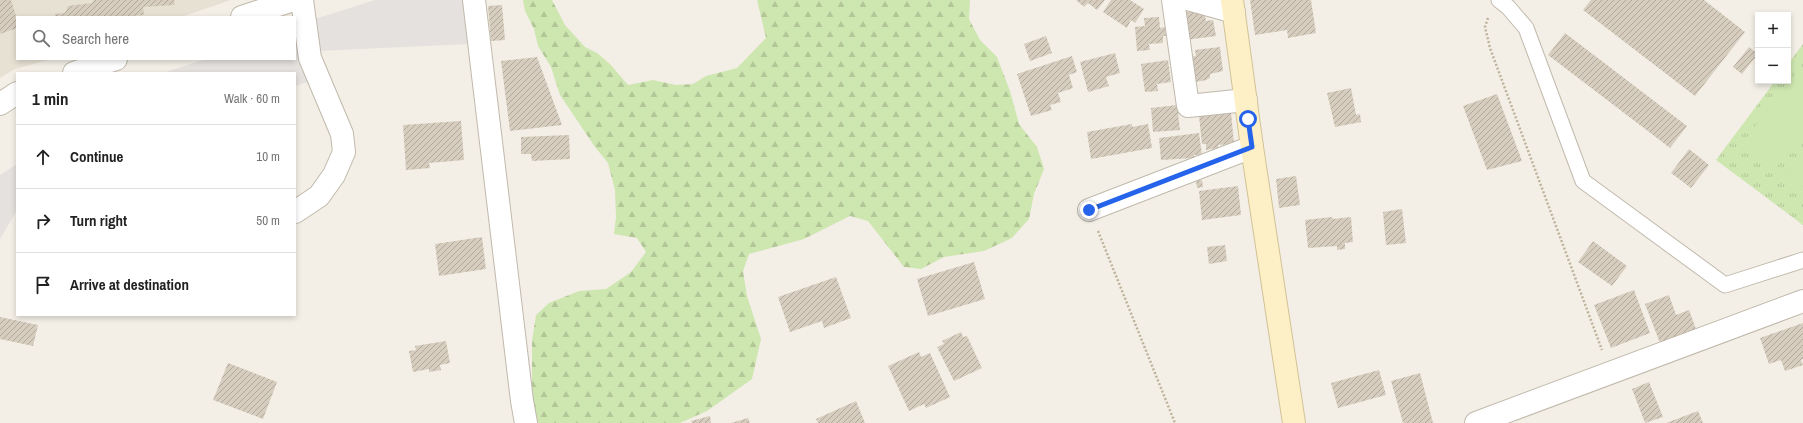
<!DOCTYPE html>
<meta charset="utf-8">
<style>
body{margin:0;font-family:"Archivo Narrow",sans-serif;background:#f6f6f6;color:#222}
.controls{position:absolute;right:12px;top:12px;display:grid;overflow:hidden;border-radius:0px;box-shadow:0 2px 6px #0003}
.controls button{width:36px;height:36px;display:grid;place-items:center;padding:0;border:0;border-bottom:1px solid #e0e0e0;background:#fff;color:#222;font:20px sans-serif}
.stop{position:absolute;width:12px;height:12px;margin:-9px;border:3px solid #2563eb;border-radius:50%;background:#fff}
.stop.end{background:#2563eb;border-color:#fff;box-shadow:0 1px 4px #0008}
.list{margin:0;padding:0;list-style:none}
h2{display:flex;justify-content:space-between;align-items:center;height:52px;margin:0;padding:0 16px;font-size:17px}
h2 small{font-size:13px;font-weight:400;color:#767676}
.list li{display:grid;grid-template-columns:26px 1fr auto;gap:12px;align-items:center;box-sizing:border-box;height:64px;padding:0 16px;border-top:1px solid #e0e0e0}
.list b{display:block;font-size:15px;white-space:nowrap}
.list em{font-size:13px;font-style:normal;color:#767676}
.icon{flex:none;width:22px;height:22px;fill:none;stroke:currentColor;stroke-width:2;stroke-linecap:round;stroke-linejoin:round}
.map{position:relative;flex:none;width:1803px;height:423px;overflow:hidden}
.search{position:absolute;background:#fff;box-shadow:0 2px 6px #0003;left:16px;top:16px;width:280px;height:44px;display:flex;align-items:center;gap:10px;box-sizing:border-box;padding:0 14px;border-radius:0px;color:#767676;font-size:15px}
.panel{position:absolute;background:#fff;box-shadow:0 2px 6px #0003;left:16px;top:72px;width:280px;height:244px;border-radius:0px}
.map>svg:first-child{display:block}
.residential{fill:#e7e1d4}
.grass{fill:url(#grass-tufts)}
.forest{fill:url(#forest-firs)}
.pitch{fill:#cee6b0}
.parking{fill:#e4e1de}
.building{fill:url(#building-hatch)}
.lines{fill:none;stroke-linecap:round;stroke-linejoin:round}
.lane-casing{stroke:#c1b9ac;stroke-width:17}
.street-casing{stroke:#c1b9ac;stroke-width:24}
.secondary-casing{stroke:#d2c297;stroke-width:24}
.path{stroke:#bfb29a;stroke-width:2.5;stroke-dasharray:2 2;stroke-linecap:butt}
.lane{stroke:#fff;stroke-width:15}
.street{stroke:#fff;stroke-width:22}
.secondary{stroke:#fdefc6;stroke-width:22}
.route{stroke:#2563eb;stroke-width:5}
</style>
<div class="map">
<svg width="1803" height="423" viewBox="0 0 1803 423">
<defs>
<pattern id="grass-tufts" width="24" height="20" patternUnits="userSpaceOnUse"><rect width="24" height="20" fill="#cee6b0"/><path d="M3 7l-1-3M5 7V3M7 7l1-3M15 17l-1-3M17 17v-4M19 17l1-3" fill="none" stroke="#b2c698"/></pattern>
<pattern id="forest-firs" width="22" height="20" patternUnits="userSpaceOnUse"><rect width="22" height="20" fill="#cee6b0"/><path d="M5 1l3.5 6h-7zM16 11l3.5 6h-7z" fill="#b2c698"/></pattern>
<pattern id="building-hatch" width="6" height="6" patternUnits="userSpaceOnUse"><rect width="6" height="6" fill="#d7cdbf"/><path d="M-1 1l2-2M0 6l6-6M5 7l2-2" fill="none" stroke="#b0a89c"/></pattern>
</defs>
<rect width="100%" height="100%" fill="#f3efe6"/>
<path class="residential" d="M0 0H231L181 17H17V59H52L15 69 0 78Z"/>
<path class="grass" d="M1803 44V225L1716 160 1775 81H1788V64Z"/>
<path class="forest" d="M523 0H552L565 25 585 47 597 53 610 64 628 85 653 80 676 85 693 84 706 76 737 68 766 38 757 0H970L969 19 980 40 997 57 1010 91 1019 124 1037 147 1044 169 1034 194 1029 219 1012 238 984 251 944 257 921 269 904 267 868 221 850 216 804 239 749 254 743 271 747 296 761 339 752 379 707 411 680 423H536L532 404V341L536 315 549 303 579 291 606 289 631 272 646 252 637 238 614 234 616 217 615 190 608 163 595 147 560 95 551 67 538 46 534 29 525 11Z"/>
<path class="pitch" d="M1798 71 1803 75V133L1777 167 1743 142Z
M1803 157V187L1789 176Z"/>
<path class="parking" d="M375 0H464L469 44 318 51 315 19Z
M300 28 310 81 295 86V73H163L206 59H295V30Z
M17 164V210L0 239V175Z"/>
<path class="building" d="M0 0H11L17 19V28L0 34Z
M94 0H174L175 5 143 7 144 15 117 17H55V14L65 13 68 6 92 3Z
M1076 0H1105L1097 10 1088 3 1084 7Z
M1111 0H1130L1144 9 1135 23 1131 20 1127 28 1103 12Z
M1250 0H1311L1316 33 1288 38 1287 30 1255 35Z
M1591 0H1704L1745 32 1695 96 1583 10Z
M502 5 505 40 491 41 488 6Z
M1204 10 1206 21 1213 20 1216 36 1186 40 1182 13Z
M1159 17 1160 28 1165 27 1166 36H1163V43L1149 44 1150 50 1137 51 1135 27 1145 26 1144 18Z
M1565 33 1687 126 1670 148 1548 55Z
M1046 36 1052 53 1030 61 1024 44Z
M1220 47 1223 71 1210 74V78L1207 79V80L1195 82 1189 57 1196 56 1195 50Z
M1749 47 1758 54 1742 74 1733 67Z
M1115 53 1120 73 1106 77 1109 86 1088 92 1080 62Z
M1072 56 1077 72 1069 75 1073 88 1058 93 1061 102 1050 105 1052 110 1031 116 1017 74Z
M537 57 562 125 510 131 501 61Z
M1168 60 1171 82 1157 84 1158 91 1145 92 1141 64Z
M1351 88 1356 115 1360 114 1361 122 1335 127 1327 93Z
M1497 94 1522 161 1487 170 1463 106Z
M1177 105 1180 130 1153 132 1151 108Z
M1231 112 1234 144 1218 145V148L1206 150V144H1202L1199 116Z
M461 121 464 160 429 163 430 168 406 170 403 125Z
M1132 124V127L1148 124 1152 148 1091 159 1087 132Z
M1199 133 1202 155H1194V158L1161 160 1159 138Z
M569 135 570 159 532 161 531 154H521V137Z
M1689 149 1709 165 1691 188 1671 173Z
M1296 176 1300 205 1279 208 1276 179Z
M1202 180 1203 187 1197 188 1196 181Z
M1238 186 1241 215 1202 220 1199 191Z
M1402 209 1406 243 1386 245 1383 212Z
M1332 217 1333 219 1351 217 1353 242 1345 243V249L1337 250V246L1308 248 1305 220Z
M482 237 486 269 439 276 435 244Z
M1593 241 1627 266 1612 286 1578 262Z
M1225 245 1227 261 1209 264 1207 247Z
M974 262 985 299 928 316 917 279Z
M836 277 851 318 824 328 822 321 790 332 778 297Z
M1634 290 1650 333 1611 348 1594 305Z
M1669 295 1676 315 1689 310 1696 329 1660 343 1645 304Z
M0 317 38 325 33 346 0 339Z
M1803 323V359L1801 360 1803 365 1785 371 1781 360 1769 364 1760 338Z
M961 332 963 337 967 336 982 368 954 381 937 347 944 344 942 341Z
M446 341 450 363 440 365 441 370 429 372V369L413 372 409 351 416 350 415 346Z
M919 352 921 357 930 353 950 397 926 408 924 404 909 411 888 366Z
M228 363 277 382 263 419 213 400Z
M1379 370 1386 395 1338 408 1331 383Z
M1420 373 1433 423H1403L1391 381Z
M1649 382 1663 417 1645 423 1632 389Z
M856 401 865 423H818L816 419Z
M1698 411 1703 423H1666Z
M710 416 711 423H692L691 421Z
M748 418 750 423H731Z"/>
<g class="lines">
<g class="lane-casing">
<path id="lane" d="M1499 0 1508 7 1526 28 1583 181 1725 285 1803 260"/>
</g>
<g class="street-casing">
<path id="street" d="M474 0 522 401 526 423
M1173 0 1188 106 1246 100
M1191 0 1234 12
M242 17 293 0
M74 73 116 59
M0 104 17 93
M1089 210 1252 147
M295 212 319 196 334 175 344 152 342 134 310 58 302 0
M1476 423 1803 301"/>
</g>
<g class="secondary-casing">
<path id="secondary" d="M1232 0 1252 147 1294 423"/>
</g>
<path class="path" d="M1488 18 1485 27 1490 48 1602 350
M1098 231 1175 423"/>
<use href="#lane" class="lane"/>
<use href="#street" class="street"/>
<use href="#secondary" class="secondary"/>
</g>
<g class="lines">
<path class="route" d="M1089 210 1252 147 1248 119"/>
</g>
</svg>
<div class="controls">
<button>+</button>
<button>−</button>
</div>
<div class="stop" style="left:1248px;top:119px"></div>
<div class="stop end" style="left:1089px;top:210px"></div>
<div class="search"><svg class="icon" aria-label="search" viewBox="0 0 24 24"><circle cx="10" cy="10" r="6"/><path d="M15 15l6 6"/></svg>Search here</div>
<section class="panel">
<h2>1 min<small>Walk · 60 m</small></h2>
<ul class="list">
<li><svg class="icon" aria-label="ahead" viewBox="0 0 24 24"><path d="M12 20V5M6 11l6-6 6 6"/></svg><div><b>Continue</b></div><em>10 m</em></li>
<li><svg class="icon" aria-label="right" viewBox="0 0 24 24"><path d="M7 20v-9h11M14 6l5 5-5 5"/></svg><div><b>Turn right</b></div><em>50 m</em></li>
<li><svg class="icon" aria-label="arrive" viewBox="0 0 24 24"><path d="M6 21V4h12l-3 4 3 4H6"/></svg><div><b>Arrive at destination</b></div></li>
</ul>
</section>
</div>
